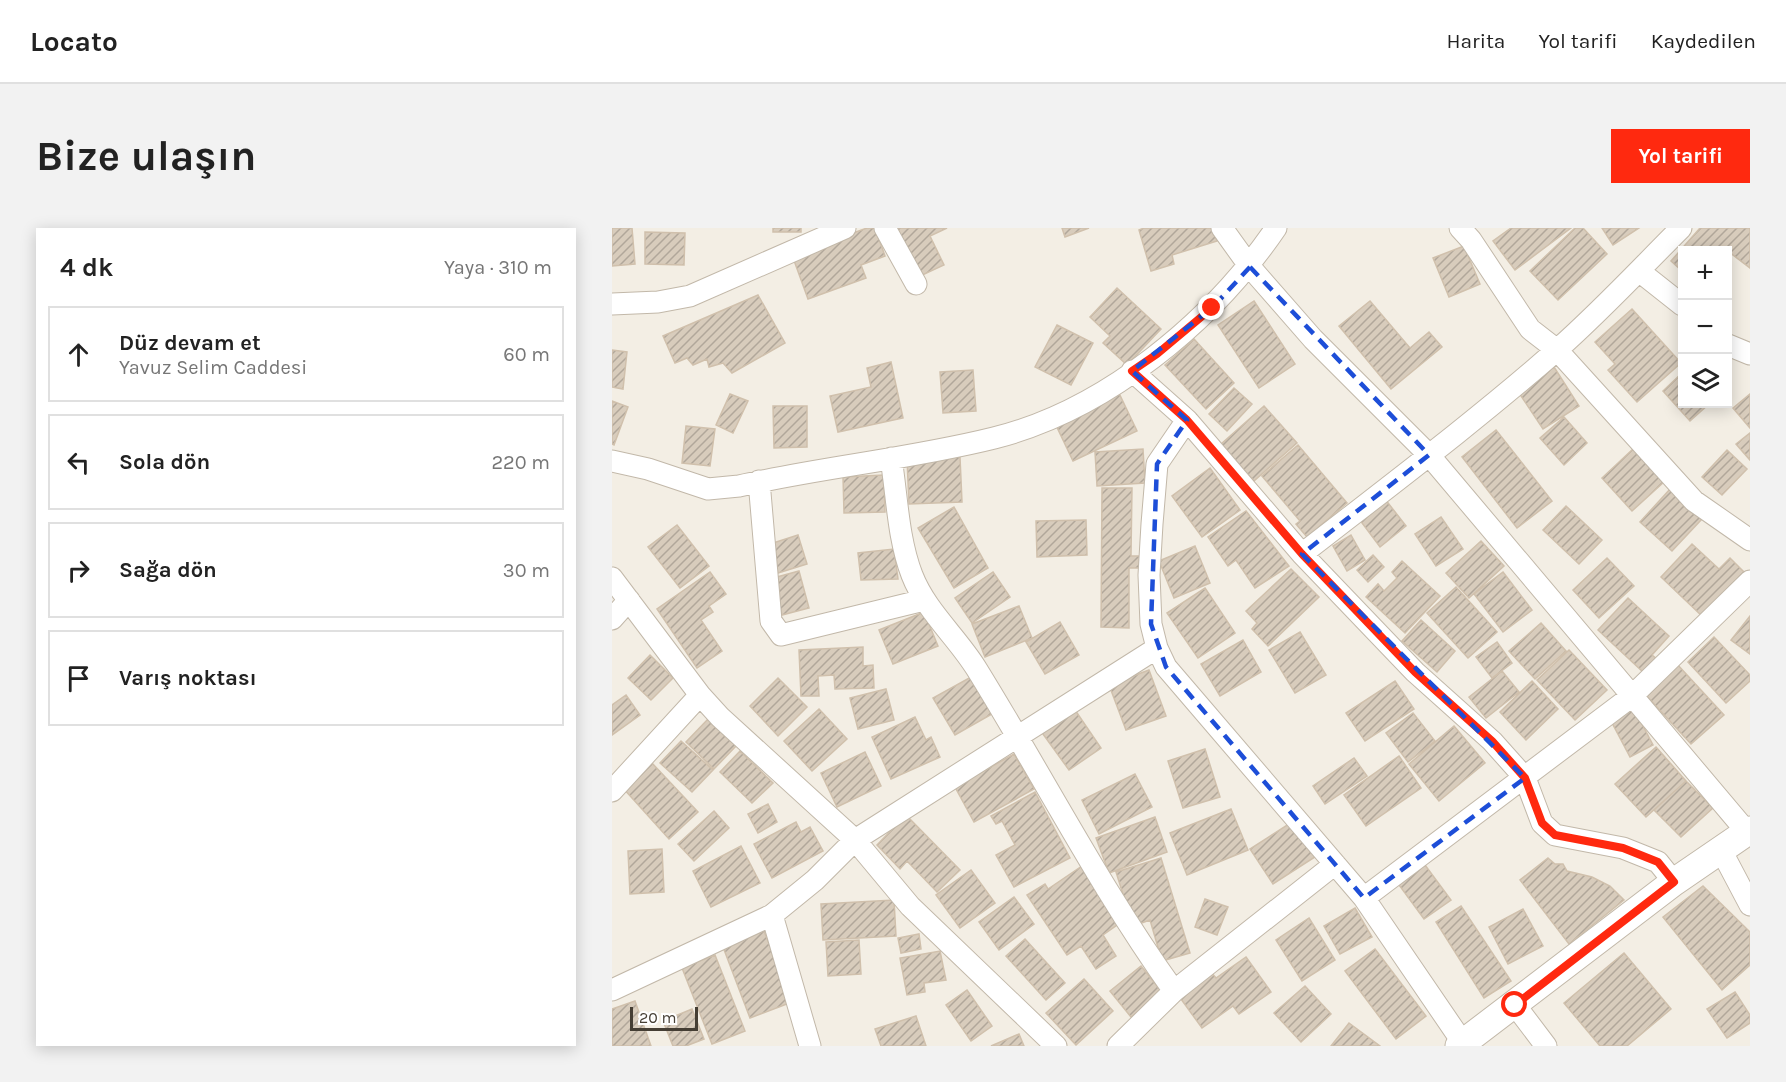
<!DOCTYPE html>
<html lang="tr">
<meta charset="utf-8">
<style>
body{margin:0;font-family:Karla,sans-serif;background:#f2f2f2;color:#222}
.controls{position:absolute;right:18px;top:18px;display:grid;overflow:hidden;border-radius:0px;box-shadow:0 3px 15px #0003}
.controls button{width:54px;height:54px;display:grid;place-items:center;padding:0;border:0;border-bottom:2px solid #e0e0e0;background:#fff;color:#222;font:30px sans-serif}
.scale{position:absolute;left:18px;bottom:15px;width:68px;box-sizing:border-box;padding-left:6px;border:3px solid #453e34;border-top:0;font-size:16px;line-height:21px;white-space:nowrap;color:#453e34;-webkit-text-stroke:4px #fff;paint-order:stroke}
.stop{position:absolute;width:18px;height:18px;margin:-14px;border:4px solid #ff290f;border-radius:50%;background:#fff}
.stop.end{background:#ff290f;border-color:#fff;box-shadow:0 2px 6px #0008}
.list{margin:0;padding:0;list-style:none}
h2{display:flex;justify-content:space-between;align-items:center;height:78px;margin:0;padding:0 24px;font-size:26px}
h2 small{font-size:20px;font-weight:400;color:#767676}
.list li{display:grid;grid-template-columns:39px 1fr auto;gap:18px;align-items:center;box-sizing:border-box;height:96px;margin:0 12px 12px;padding:0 12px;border:2px solid #e0e0e0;border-radius:0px}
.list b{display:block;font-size:22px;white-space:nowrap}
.list p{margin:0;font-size:20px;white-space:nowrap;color:#767676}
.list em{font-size:20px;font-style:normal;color:#767676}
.icon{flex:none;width:33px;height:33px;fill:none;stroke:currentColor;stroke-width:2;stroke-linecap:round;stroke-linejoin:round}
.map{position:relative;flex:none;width:1138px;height:818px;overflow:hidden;border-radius:0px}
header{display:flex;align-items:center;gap:36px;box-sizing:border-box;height:84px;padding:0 30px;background:#fff;border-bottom:2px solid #e0e0e0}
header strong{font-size:28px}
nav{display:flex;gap:33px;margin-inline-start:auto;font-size:21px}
.intro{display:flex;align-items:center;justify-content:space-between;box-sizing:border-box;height:144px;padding:0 36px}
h1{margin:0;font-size:42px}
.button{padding:15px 27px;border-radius:0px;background:#ff290f;color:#fff;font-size:21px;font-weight:700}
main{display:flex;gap:36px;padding:0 36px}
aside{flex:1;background:#fff;border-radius:0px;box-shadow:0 3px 15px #0003}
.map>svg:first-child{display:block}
.building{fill:url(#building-hatch);stroke:#d0c0ac;stroke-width:1.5}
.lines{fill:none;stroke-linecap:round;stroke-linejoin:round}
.minor-casing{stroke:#c2b8a9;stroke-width:23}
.tertiary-casing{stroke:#c2b8a9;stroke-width:29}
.minor{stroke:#fff;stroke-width:21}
.tertiary{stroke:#fff;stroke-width:27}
.route{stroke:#ff290f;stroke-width:8}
.marked{fill:none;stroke:#1d4ed8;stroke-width:4.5;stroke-dasharray:12 8;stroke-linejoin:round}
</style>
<header>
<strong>Locato</strong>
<nav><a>Harita</a><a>Yol tarifi</a><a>Kaydedilen</a></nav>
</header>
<div class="intro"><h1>Bize ulaşın</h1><a class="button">Yol tarifi</a></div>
<main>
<aside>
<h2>4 dk<small>Yaya · 310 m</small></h2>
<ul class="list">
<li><svg class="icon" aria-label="ahead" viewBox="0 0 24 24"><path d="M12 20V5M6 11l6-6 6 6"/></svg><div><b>Düz devam et</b><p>Yavuz Selim Caddesi</p></div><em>60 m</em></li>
<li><svg class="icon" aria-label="left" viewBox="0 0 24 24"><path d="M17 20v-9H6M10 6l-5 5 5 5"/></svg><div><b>Sola dön</b></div><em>220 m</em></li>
<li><svg class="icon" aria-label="right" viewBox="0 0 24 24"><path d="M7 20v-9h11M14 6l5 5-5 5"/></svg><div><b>Sağa dön</b></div><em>30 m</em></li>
<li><svg class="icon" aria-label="arrive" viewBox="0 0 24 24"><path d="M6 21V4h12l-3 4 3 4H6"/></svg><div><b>Varış noktası</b></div></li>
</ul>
</aside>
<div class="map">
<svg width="1138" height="818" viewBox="0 0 1138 818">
<defs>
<pattern id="building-hatch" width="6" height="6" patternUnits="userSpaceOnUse" patternTransform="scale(1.5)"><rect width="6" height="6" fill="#d8ccbc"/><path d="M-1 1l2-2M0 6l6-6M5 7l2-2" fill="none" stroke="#b1a79a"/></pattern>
</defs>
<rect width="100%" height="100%" fill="#f3eee4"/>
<path class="building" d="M0 0H20L23 36 0 38Z
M161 0H189V4H161Z
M255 0H263L273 28 249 37 254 50 196 71 180 27Z
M283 0H335L318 8 332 37 306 49Z
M450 0H477L453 9Z
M532 0H601L605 13 560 27 562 36 539 43 527 2Z
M899 0H959L903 42 881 13Z
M963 0H971L995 26 946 72 918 43Z
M990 0H1027L1001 17Z
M1088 0H1138V40L1117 24 1116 26V22H1070V43L1059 33Z
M33 4 73 5 72 37 33 36Z
M852 18 868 56 837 69 821 30Z
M505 60 549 101 515 137 491 115 498 108 478 89Z
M146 67 173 115 120 145 111 135 97 139 95 131 81 137 75 130 63 135 51 108Z
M642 73 683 136 647 160 606 97Z
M758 73 798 120 817 104 830 119 779 161 727 98Z
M1020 81 1069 135 1025 174 996 142 1003 136 983 114Z
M445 97 481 115 459 157 423 139Z
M582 111 622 155 594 181 553 137Z
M0 122 15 124 11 161 0 159Z
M279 134 291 190 226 204 218 168 259 159 255 140Z
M942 139 967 178 931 201 905 162Z
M361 142 364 183 331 185 328 144Z
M1070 145V176H1097L1078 193 1051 163Z
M622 160 640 176 615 203 597 186Z
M506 163 525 203 461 233 442 193Z
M118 166 136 173 121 205 104 197Z
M1138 166V200L1121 180Z
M0 173 16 179 2 217 0 216Z
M161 178H195V219L162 220Z
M652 178 685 215 642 253 609 216Z
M952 189 975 215 952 237 928 210Z
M74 198 103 201 98 238 70 235Z
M884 202 940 273 905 300 850 229Z
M1138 205V232L1124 216Z
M686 217 735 275 695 309 684 296 688 293 650 248Z
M1022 220 1053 253 1020 283 990 250Z
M531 221 533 255 485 258 483 224Z
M1115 222 1135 241 1110 267 1090 249Z
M348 229 350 274 297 276 295 231Z
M598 240 628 282 590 309 560 268Z
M272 247 273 284 232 285 231 249Z
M490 260H520L519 328H529V340H517V400L489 399Z
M1058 261 1090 291 1060 323 1028 294Z
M773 271 794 298 768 319 747 291Z
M954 278 990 312 967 336 931 302Z
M342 279 376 340 342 360 306 300Z
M634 283 677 338 643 360 624 332 616 338 596 309Z
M829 289 851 321 824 338 803 306Z
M474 292 475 327 425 329 424 293Z
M65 297 97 338 68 360 36 319Z
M186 307 195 336 166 345 158 316Z
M739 307 753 332 735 343 721 318Z
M869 313 892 338 857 370 834 345Z
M1080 316 1107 341 1118 330 1134 346 1092 390 1049 349Z
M583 318 598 355 562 370 547 333Z
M282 321 286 351 249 352 246 325Z
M761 327 772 339 756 354 745 342Z
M995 330 1022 358 987 390 961 362Z
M790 333 828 368 793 405 754 369 766 356 772 363 785 350 780 344Z
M679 341 707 369 656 418 640 401 645 395 634 383Z
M187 343 197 380 170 387 161 350Z
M98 344 114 366 97 378 101 384 89 392 110 423 85 440 45 381Z
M381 344 398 369 360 395 343 370Z
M891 344 920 382 891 404 862 366Z
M844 359 885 404 856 430 815 385Z
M593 360 623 405 586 430 555 385Z
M1016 370 1057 408 1040 427 1045 431 1032 445 986 402Z
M407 378 420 410 373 429 360 396Z
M312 384 326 418 281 436 267 402Z
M1138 388V426L1119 412Z
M809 392 843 423 825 444 790 413Z
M448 394 467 427 433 446 414 414Z
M929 395 954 423 923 451 897 423Z
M688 404 714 447 683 465 657 422Z
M1102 409 1138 447V453L1114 475 1076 434Z
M631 412 649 444 608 468 589 436Z
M885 414 900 435 880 450 864 429Z
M251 419V438L261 437 262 460 223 461 222 447 206 448 207 468H189L187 422Z
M957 422 995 462 963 492 925 452Z
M38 427 61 450 39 472 16 450Z
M1064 435 1112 487 1079 516 1031 464Z
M537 442 554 488 514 502 497 457Z
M890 443 907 464 874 490 857 469Z
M359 449 380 486 343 507 321 470Z
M166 450 195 479 166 508 138 478Z
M783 453 802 481 753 513 734 485Z
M920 453 946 481 914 512 888 484Z
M274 461 282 492 246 501 238 470Z
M14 467 28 487 0 507V477Z
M461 479 489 520 457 542 428 502Z
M1021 479 1041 517 1018 529 998 491Z
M207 481 235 511 200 543 172 513Z
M801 485 823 513 796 534 774 505Z
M303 489 314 512 319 509 328 529 279 551 260 509Z
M96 491 124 518 102 541 74 514Z
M842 498 873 535 827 573 797 536Z
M69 513 101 542 80 564 48 535Z
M1044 519 1074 553 1034 589 1003 556Z
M593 521 608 569 571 580 556 533Z
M128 523 161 555 140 575 108 544Z
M253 524 269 558 225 579 209 545Z
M402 526 422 561 362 594 343 559Z
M787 528 809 560 754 598 732 567Z
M742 530 755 548 713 576 701 558Z
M39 534 86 584 57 611 11 560Z
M523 546 540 579 487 606 470 572Z
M1074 553 1101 580 1069 609 1042 582Z
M423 564 458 630 402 659 384 627 403 617 390 593 384 596 379 588Z
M156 576 165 594 146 605 136 586Z
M619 581 636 622 575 647 558 605Z
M102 583 117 600 82 633 66 616Z
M294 587 348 642 325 664 295 633 288 641 265 617Z
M543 589 555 624 497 645 484 610Z
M683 592 706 627 661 656 638 621Z
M184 594 189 604 198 599 211 623 160 650 142 616Z
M129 618 148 655 99 679 81 643Z
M50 621 52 664 18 666 16 623Z
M549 630 578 725 550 733 538 692 521 698 504 644Z
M936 630 943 636H951L955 643 980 649 998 658 1012 672 957 716 908 652Z
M813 637 839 672 812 691 787 657Z
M470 638 508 695 491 707 504 728 484 741 469 718 455 727 415 667 433 656 436 661Z
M359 642 383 675 348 700 324 667Z
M1091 658 1138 704V737L1110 762 1051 689Z
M402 669 422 696 387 722 367 694Z
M593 671 616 679 605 707 583 699Z
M282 672 284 708 211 712 209 676Z
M849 678 899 753 872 770 824 694Z
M743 680 760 709 728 726 712 698Z
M911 681 931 718 896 736 877 699Z
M697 690 723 732 690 753 664 712Z
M152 703 180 774 138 790 111 719Z
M307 706 309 721 289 725 286 710Z
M413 711 453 755 434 772 394 728Z
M247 712 249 746 216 748 214 714Z
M763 721 814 788 784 811 733 743Z
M328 723 334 752 312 755 313 764 295 767 288 730Z
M1012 725 1059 781 1015 818H988L952 775Z
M103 727 133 803 100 816 70 740Z
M634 729 659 764 627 786 621 778 590 800 566 767 599 744 604 750Z
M529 738 550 764 519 789 498 763Z
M472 751 501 783 464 817 434 785Z
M693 758 719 786 689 814 662 785Z
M355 762 380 798 359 813 334 777Z
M1123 764 1138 787V795L1115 810 1095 781Z
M23 773 39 818H0V781Z
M80 781 92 811 74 818H61L51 793Z
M304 788 314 818H269L263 801Z
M737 795 768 818H719Z
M407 806 412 818H379Z"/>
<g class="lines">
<g class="minor-casing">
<path id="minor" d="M273 0 304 56
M610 0 638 39 701 111 817 227 1135 604
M848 0 859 12 918 101 945 122 1082 273 1138 312
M1027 43 1070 77
M0 76 46 74 78 68 233 0
M1116 117 1138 126
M520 143 575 192 690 326 803 444 880 513 913 550 930 595 943 607 1011 620 1046 634 1062 654
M575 192 545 236 540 296 537 347 539 396 545 420 554 439 752 670 851 815
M279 230C285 268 286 311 300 347 314 383 344 408 364 440 431 548 488 660 562 763
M0 233 36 241 96 261 127 258C211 239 298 231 382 210 494 182 600 94 664 0
M147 253 159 393 169 407 312 372
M690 326C776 259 864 193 946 121 989 83 1028 41 1069 0
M0 350 88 467 108 489 243 612 298 678 444 818
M0 391 17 372
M0 563 88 467
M1110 624 1138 677
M752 670 1020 468 1138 353
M160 687 198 818
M0 762 160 687 203 652 243 612 545 420
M903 777 934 818
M506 818 562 763 723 636"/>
</g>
<g class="tertiary-casing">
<path id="tertiary" d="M847 818 1062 654 1138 602"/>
</g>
<use href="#minor" class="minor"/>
<use href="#tertiary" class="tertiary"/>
</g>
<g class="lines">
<path class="route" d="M600 80 545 126 520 143 575 192 690 326 803 444 880 513 913 550 930 595 943 607 1011 620 1046 634 1062 654 903 777"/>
</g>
<path class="marked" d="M638 39 817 227 690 326 913 550 752 670 554 439 539 396 545 236 575 192 520 143 600 80Z"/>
</svg>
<div class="controls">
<button>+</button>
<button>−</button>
<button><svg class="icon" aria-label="layers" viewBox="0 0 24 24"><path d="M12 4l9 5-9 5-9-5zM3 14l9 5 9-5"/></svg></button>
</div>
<div class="scale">20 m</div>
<div class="stop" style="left:903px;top:777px"></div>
<div class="stop end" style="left:600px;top:80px"></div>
</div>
</main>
